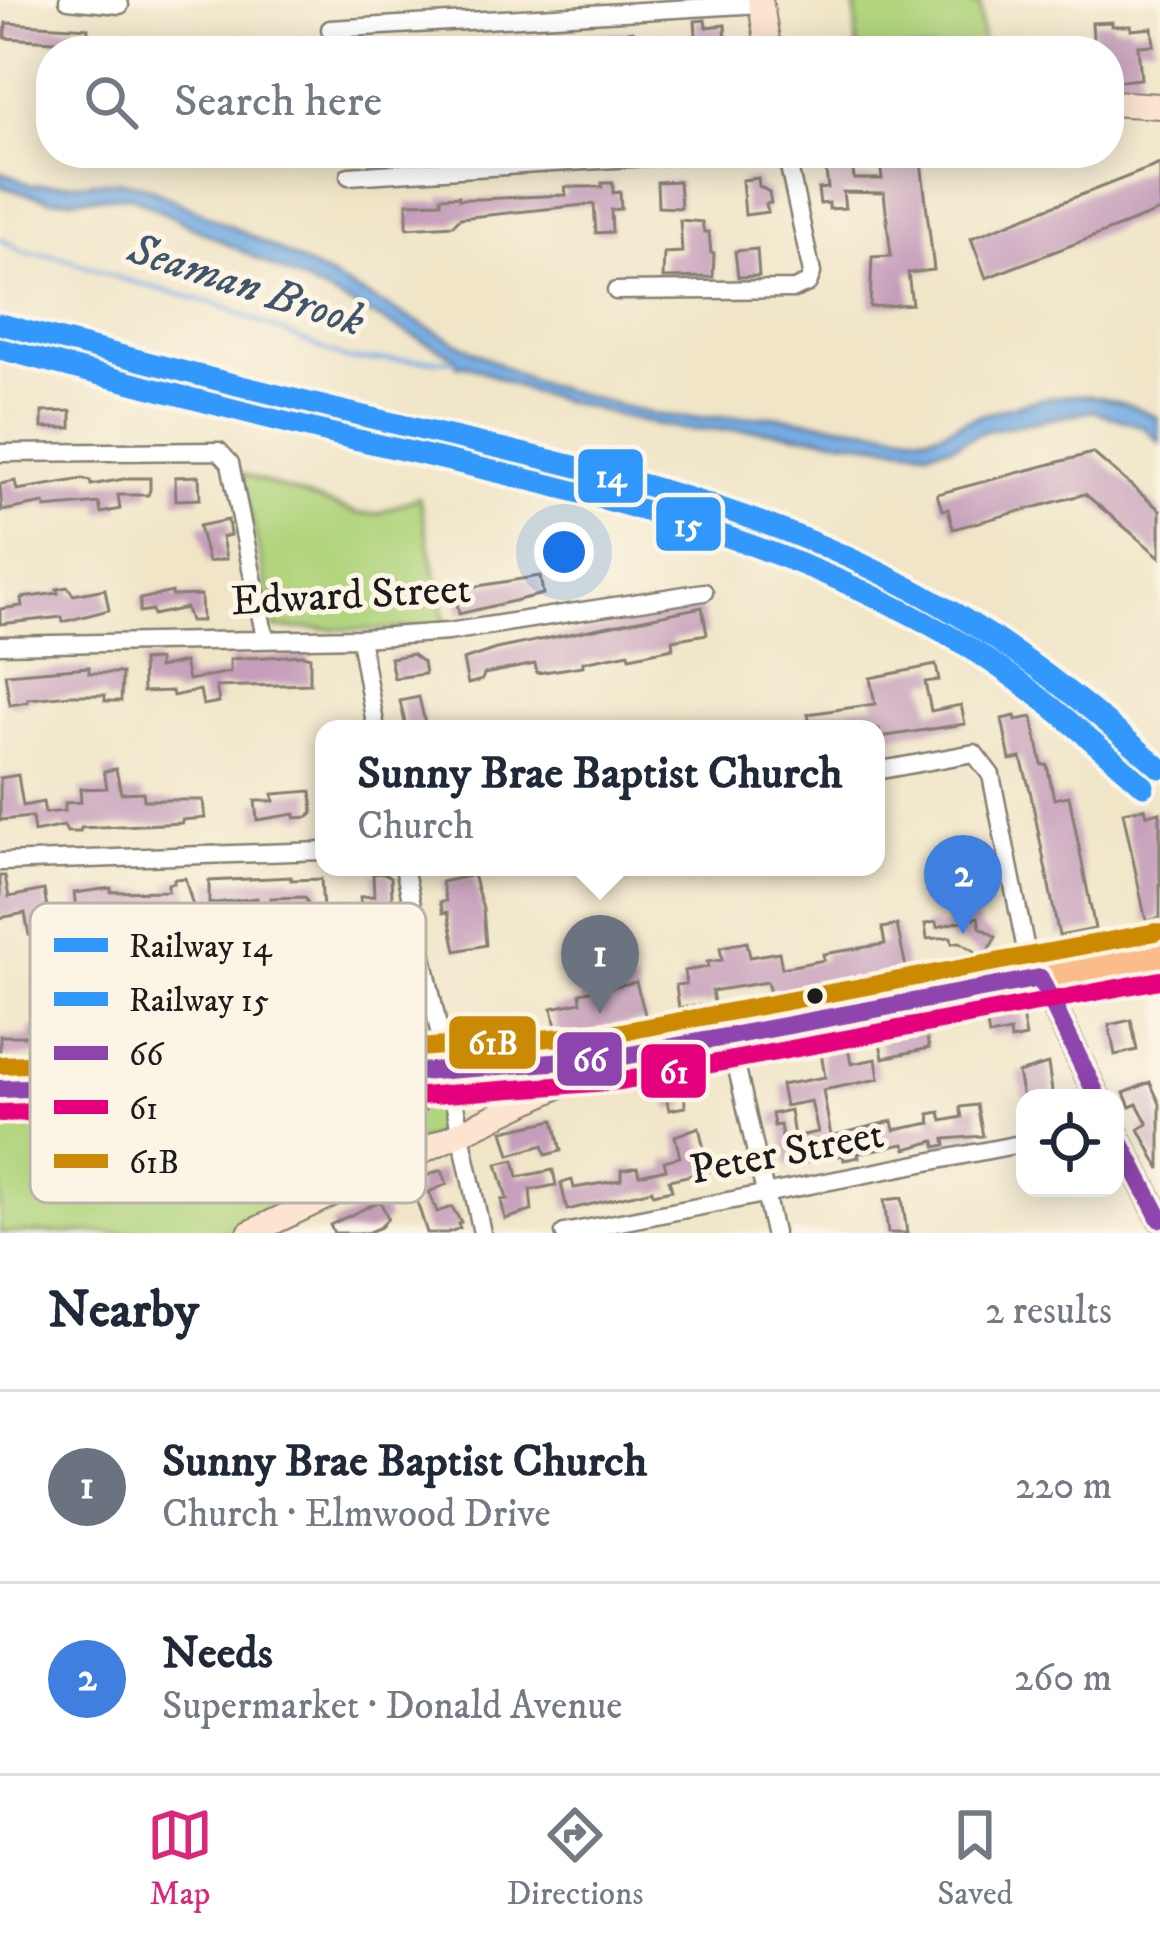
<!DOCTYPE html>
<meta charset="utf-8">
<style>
body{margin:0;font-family:"IM FELL DW Pica",serif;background:#f2f2f3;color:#1f2937}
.controls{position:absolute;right:36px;bottom:36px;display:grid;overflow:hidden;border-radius:24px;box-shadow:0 6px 30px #0003}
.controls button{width:108px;height:108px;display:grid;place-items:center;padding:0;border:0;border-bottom:3px solid #e0e1e3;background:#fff;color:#1f2937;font:60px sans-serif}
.you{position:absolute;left:564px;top:552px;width:42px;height:42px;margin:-30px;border:9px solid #fff;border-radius:50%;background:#1a73e8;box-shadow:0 0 0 18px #1a73e833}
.badge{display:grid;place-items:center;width:78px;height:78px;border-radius:50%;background:#db2777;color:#fff;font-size:39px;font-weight:700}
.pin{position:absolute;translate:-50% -99px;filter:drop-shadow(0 3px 6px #0008)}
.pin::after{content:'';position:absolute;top:63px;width:42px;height:36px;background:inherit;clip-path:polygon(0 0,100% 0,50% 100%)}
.popup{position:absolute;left:315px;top:720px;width:570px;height:156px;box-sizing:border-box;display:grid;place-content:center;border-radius:24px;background:#fff;filter:drop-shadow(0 3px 9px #0005);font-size:39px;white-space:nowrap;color:#747a83}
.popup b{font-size:45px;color:#1f2937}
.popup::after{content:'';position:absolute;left:50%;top:100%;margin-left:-24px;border:24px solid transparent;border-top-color:#fff}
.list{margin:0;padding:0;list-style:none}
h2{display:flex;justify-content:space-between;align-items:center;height:156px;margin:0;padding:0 48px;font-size:51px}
h2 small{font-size:39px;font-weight:400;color:#747a83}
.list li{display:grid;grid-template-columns:78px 1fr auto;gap:36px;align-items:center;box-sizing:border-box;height:192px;padding:0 48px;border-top:3px solid #e0e1e3}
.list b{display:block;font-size:45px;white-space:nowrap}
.list p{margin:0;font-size:39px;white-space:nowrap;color:#747a83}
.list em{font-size:39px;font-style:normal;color:#747a83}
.icon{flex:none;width:66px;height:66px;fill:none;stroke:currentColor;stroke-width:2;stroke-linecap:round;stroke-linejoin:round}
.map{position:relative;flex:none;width:1160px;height:1233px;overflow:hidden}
.search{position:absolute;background:#fff;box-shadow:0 6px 30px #0003;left:36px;right:36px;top:36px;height:132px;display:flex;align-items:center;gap:30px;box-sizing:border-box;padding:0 42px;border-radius:48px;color:#747a83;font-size:45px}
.sheet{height:540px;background:#fff}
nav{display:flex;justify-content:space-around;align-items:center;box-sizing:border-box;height:168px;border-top:3px solid #e0e1e3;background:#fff;font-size:33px;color:#747a83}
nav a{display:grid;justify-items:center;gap:6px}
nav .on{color:#db2777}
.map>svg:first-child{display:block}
.green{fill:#b1d47d;stroke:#66784c;stroke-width:3}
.water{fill:#75abe3;stroke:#486480;stroke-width:3}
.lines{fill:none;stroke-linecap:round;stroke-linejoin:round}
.stream{stroke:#75abe3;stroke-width:4.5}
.building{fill:#c59dba}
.street-casing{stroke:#868072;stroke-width:21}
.secondary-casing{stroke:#868072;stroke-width:28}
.primary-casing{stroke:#868072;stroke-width:32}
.street{stroke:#fff;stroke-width:16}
.secondary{stroke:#fde4d0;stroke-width:24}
.primary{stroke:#f9bc8a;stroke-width:27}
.bus-1-casing{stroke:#fcf5e5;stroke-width:27}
.bus-2-casing{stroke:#fcf5e5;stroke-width:27}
.bus-3-casing{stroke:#fcf5e5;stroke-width:27}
.bus-1{stroke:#8e44ad;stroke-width:18}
.bus-2{stroke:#e5007d;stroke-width:18}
.bus-3{stroke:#cb8a06;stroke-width:18}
.rail-1-casing{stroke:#fcf5e5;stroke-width:30}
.rail-2-casing{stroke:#fcf5e5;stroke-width:30}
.rail-1{stroke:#3098fc;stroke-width:21}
.rail-2{stroke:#3098fc;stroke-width:21}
.bus-dot{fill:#1c1c1c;stroke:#fcf5e5;stroke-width:4.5}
.labels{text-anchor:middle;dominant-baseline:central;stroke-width:10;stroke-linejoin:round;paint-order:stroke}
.street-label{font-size:42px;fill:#1c1c1c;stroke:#fcf5e5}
.water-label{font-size:45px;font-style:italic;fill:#40556c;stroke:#fcf5e5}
.key{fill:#fcf5e5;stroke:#b9b4a9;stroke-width:3}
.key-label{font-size:33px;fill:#1c1c1c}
.line-badge{stroke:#fcf5e5;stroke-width:4.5}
.badge-label{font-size:33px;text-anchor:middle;font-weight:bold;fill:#fff}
</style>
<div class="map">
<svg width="1160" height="1233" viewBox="0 0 1160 1233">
<rect width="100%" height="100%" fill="#fcf5e5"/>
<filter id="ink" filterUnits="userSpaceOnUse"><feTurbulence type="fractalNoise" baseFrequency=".00833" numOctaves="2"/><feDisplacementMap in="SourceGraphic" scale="24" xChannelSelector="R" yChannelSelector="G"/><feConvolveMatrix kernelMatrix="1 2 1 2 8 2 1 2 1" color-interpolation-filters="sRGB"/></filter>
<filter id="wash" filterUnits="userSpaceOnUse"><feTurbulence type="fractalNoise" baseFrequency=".004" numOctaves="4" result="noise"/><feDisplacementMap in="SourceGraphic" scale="48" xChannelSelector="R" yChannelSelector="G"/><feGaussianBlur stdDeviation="2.7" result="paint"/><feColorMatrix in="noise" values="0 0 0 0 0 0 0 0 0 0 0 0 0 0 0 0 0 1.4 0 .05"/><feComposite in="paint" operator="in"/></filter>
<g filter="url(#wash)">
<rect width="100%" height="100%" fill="#f0e5c7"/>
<path class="green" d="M855 0H966L967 4 980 5 983 51H857Z
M242 474 359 514H377L419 497 446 625 380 630 275 628Z
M434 1088 442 1093 448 1124 443 1131 229 1233H0V1103Z"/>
<path class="water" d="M0 171 31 185 120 181 145 186 255 238 532 381 652 414 693 418 772 416 928 435C948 431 962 420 981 415 1053 394 1088 383 1157 417L1160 443 1144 427 1093 411 985 431 952 446 927 450 759 430H689L643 422 531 392 468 365H457L456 357 130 196 51 200 2 187Z"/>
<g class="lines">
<path class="stream" d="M0 239 24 252 57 256 122 279 219 305 349 360H458"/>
</g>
<g id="blocks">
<path class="building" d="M705 20 706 27 725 25 726 44 697 49 695 21Z
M1112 22V26H1131V30L1152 28 1154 45 1138 46 1141 79 1109 82V51H1094L1092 23Z
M6 23 88 28 87 49 70 47 71 42 5 38Z
M633 31 636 51H589L588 35Z
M538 36 540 51H500L499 40Z
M879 153H920L934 270 908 273 912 304 870 307 872 257 891 256 884 193 843 192 845 208 829 209V203L820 204 818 189 828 188 824 155 836 154 837 163 852 162 854 179H882Z
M1160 164V211L986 278 971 238Z
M758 178 759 186 769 192 771 203 766 204 768 212 745 215 742 180Z
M679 181 681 208 658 207 657 182Z
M602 183H613V193L620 192 621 209 611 210 612 232 596 233 594 204 460 218 453 225 407 228V203L441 202V197L459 196V199H481L566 195 565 187H602Z
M680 220 702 222 704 232H709L711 253H714L713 277 663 278 664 253 682 252Z
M757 249 759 276 738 277 735 251Z
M71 411V428H42V412Z
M1093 453 1160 510V557L1085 494 953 529 948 509 942 510 937 494Z
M199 476 200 499 176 500 175 477Z
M129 478H150V490L148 495H118L120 509 101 513 99 503 45 508 44 503 2 511 0 484 15 481 17 490 83 479 90 481 91 485Z
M228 520 230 535 222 537 226 559 208 562 199 526Z
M540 576 543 594 459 614 454 590Z
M68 587 73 595 105 589 109 610 63 622 62 617 0 624V609L22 606 21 598 58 593 57 589Z
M172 592V596L201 595 202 621H190L186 608 153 615 152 610 140 612V599Z
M702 607 707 634 672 640 673 648 630 657 629 653 583 662V666L537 673 535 664 484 674 482 680 468 684 463 660 496 649Z
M412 654 423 662 425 674 394 678 390 658Z
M303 655 310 657V684L216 687 219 702 203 705 200 690 173 696 172 691 143 692 142 661 158 660V668L184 662 188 680 230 672V659Z
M936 665 939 680 925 682 931 711 961 705 965 724 880 737 879 729H811L808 714 875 704 870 678Z
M89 667V673H122L121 701H105V695H71L28 699V702L10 705 5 674Z
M419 697 425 723 406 727 400 701Z
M1015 716 1016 720 1032 717 1042 765H1047L1054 799 1069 796 1095 929 1059 936 1030 790 1021 758 1010 760 1002 719Z
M116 769 121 793 143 792 144 800H203L205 818 182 820V823L81 828 80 832H67L64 826 34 832 32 817 0 820V778L18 775 23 806 43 802 45 813 65 811V803L81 802 80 789 107 788 104 771Z
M311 791 313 813 308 817 295 818V814L257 820 255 801H274L273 794Z
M1145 808 1147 815 1160 812V918L1146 921 1123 812Z
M384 873 391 877 392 896 390 902H379L381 926 363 928 360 897 374 896 373 874Z
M473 875 483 909 486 945 456 951 448 912 443 913 440 902 446 901 442 882Z
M0 876H5L9 897 44 890 51 931 29 935 25 913 0 918Z
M291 877V880L321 879 323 910H311L305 897 271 898 272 916 259 917 257 898 209 904V881Z
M185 878 193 906 135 914 137 930 124 931 123 924 79 930 74 893 111 888V892L168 891V884L174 883V879Z
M978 917 980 927 996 937 984 957 960 942 952 943 951 937 927 939 925 924 936 922 937 927Z
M897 925 907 972 771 997 767 982 712 991 714 1003 679 1008 676 985 686 984 684 971 708 967 707 962 722 960 720 947 747 942 750 957 779 952 782 968 824 960 823 954 885 944 882 928Z
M202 942 204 962 178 964 177 945Z
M108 976 110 1015 72 1017 71 978Z
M636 982 647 1021 608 1026 585 1036 559 1041 552 1008 581 1002 580 993Z
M411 994 418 1044 402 1046 401 1034 361 1040V1047L253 1052 250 1037 243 1038 238 1016 257 1012 258 1020H291V1028L374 1029 371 1011 397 1008 395 996Z
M1021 1009 1026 1037 1011 1040 1010 1032 989 1036 986 1018Z
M1131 1020 1137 1050 1115 1055 1109 1025Z
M50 1027 46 1054 0 1059V1036H29L28 1028Z
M925 1030 929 1048 883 1058 879 1038Z
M848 1048 851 1064 876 1059 879 1079 823 1090 831 1136 892 1121 894 1130 931 1123 929 1114 940 1112 942 1121 962 1117 960 1107 977 1105 983 1136 945 1139 946 1145 936 1147 935 1141 906 1149 904 1144 858 1153 859 1157 844 1160 843 1155 787 1166 780 1125 774 1126 772 1114 790 1110 794 1137 818 1132 811 1101 785 1106 781 1085 825 1077 821 1053Z
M1048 1064 1053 1098H1023L1018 1073Z
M684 1073 685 1107 669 1110 665 1092 655 1094 652 1079Z
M1150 1082 1160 1104V1169L1139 1129 1148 1124 1137 1104 1130 1107 1124 1093Z
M423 1093 425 1110 388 1113 386 1095Z
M554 1120 561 1151 546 1155 543 1145 510 1155 503 1131Z
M699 1127 709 1171 669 1180 672 1190 653 1194 652 1190 567 1210 561 1183 572 1180 574 1188 621 1180V1170L637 1167 639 1175 666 1169 664 1161 680 1157 675 1136Z
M514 1160 518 1177 553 1170 556 1185 530 1190 532 1211 505 1219 501 1200 507 1199 497 1164Z
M438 1171H442L447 1184 429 1192 437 1212 452 1207 461 1222 458 1224 460 1228 447 1233H427L414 1192 419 1191 415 1181Z
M902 1198 907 1233H888L884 1200Z
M380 1201 388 1218 381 1227 367 1233H334L330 1225Z"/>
</g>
</g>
<g filter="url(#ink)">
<use href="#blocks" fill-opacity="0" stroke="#868072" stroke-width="3"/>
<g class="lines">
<g class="street-casing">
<path id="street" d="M68 0 120 5
M330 29 761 4
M349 176 709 153
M616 291 794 289 808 283 812 273 786 153
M0 453 219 451 230 463 265 638
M360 638 376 729
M0 645 360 638 448 632 704 592
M876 771 974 753 991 775 1027 955 1040 978
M0 862 324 851
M404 867 482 1233
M730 1037 774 1233
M564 1233 1025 1143"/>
</g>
<g class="secondary-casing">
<path id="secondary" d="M760 0 769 51
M1109 103 1160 106
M1040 978 1098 1098
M1115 1132 1160 1219
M250 1233 611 1061"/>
</g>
<g class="primary-casing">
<path id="primary" d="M0 1089 366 1076 619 1057 1160 956"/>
</g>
<use href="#street" class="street"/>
<use href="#secondary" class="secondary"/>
<use href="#primary" class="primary"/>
<g class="bus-1-casing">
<path id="bus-1" d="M0 1089 366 1076 619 1057 1040 978 1098 1098
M1115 1132 1160 1219"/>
</g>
<g class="bus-2-casing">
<path id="bus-2" d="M1 1113 367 1100 621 1081 1160 980"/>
</g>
<g class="bus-3-casing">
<path id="bus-3" d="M0 1065 365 1052 616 1033 1156 932"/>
</g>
<use href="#bus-1" class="bus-1"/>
<use href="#bus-2" class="bus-2"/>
<use href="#bus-3" class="bus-3"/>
<g class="rail-1-casing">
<path id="rail-1" d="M0 324C127 357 253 390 380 420 550 460 728 496 885 575 992 628 1071 690 1160 768"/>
</g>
<g class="rail-2-casing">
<path id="rail-2" d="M0 349C118 379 235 411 354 439 563 487 779 532 965 645 1030 685 1087 736 1144 786"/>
</g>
<use href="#rail-1" class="rail-1"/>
<use href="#rail-2" class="rail-2"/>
</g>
</g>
<circle class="bus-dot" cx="815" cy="996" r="10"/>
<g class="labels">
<g class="street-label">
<text transform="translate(351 596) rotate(-3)">Edward Street</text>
<text transform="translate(787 1153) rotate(-11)">Peter Street</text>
</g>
<g class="water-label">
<text transform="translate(246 286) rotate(18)">Seaman Brook</text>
</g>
</g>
<rect x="30" y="903" width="396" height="300" rx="18" class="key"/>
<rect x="54" y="938" width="54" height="14" fill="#3098fc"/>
<rect x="54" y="992" width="54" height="14" fill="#3098fc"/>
<rect x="54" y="1046" width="54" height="14" fill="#8e44ad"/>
<rect x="54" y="1100" width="54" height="14" fill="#e5007d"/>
<rect x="54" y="1154" width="54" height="14" fill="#cb8a06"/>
<g class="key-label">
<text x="129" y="957">Railway 14</text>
<text x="129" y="1011">Railway 15</text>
<text x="129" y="1065">66</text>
<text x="129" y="1119">61</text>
<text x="129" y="1173">61B</text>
</g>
<g class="line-badge">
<rect x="576" y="447" width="69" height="58" rx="12" fill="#3098fc"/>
<rect x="654" y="495" width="69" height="58" rx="12" fill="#3098fc"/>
<rect x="447" y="1014" width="91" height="57" rx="12" fill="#cb8a06"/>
<rect x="555" y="1030" width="69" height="58" rx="12" fill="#8e44ad"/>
<rect x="639" y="1042" width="69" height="58" rx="12" fill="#e5007d"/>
</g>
<g class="badge-label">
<text x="611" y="487">14</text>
<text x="688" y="536">15</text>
<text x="493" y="1054">61B</text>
<text x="590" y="1071">66</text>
<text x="674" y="1083">61</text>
</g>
</svg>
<div class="controls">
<button><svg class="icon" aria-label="locate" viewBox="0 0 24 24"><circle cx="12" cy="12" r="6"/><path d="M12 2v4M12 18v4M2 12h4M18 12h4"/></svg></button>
</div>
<div class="you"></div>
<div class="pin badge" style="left:600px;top:1014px;background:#6b7280">1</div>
<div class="popup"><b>Sunny Brae Baptist Church</b>Church</div>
<div class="pin badge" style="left:963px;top:934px;background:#3f7fe0">2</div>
<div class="search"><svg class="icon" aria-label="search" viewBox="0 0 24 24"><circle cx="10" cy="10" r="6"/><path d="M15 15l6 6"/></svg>Search here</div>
</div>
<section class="sheet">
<h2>Nearby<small>2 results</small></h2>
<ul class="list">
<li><span class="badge" style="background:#6b7280">1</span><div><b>Sunny Brae Baptist Church</b><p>Church · Elmwood Drive</p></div><em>220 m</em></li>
<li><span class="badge" style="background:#3f7fe0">2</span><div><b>Needs</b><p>Supermarket · Donald Avenue</p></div><em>260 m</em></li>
</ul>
</section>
<nav>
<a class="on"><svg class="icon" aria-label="map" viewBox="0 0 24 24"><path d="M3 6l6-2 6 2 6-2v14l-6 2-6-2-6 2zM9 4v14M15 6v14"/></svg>Map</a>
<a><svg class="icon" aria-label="directions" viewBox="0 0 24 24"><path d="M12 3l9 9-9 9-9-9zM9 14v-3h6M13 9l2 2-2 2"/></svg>Directions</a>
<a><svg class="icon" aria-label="saved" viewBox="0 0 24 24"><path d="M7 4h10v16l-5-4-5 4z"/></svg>Saved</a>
</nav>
